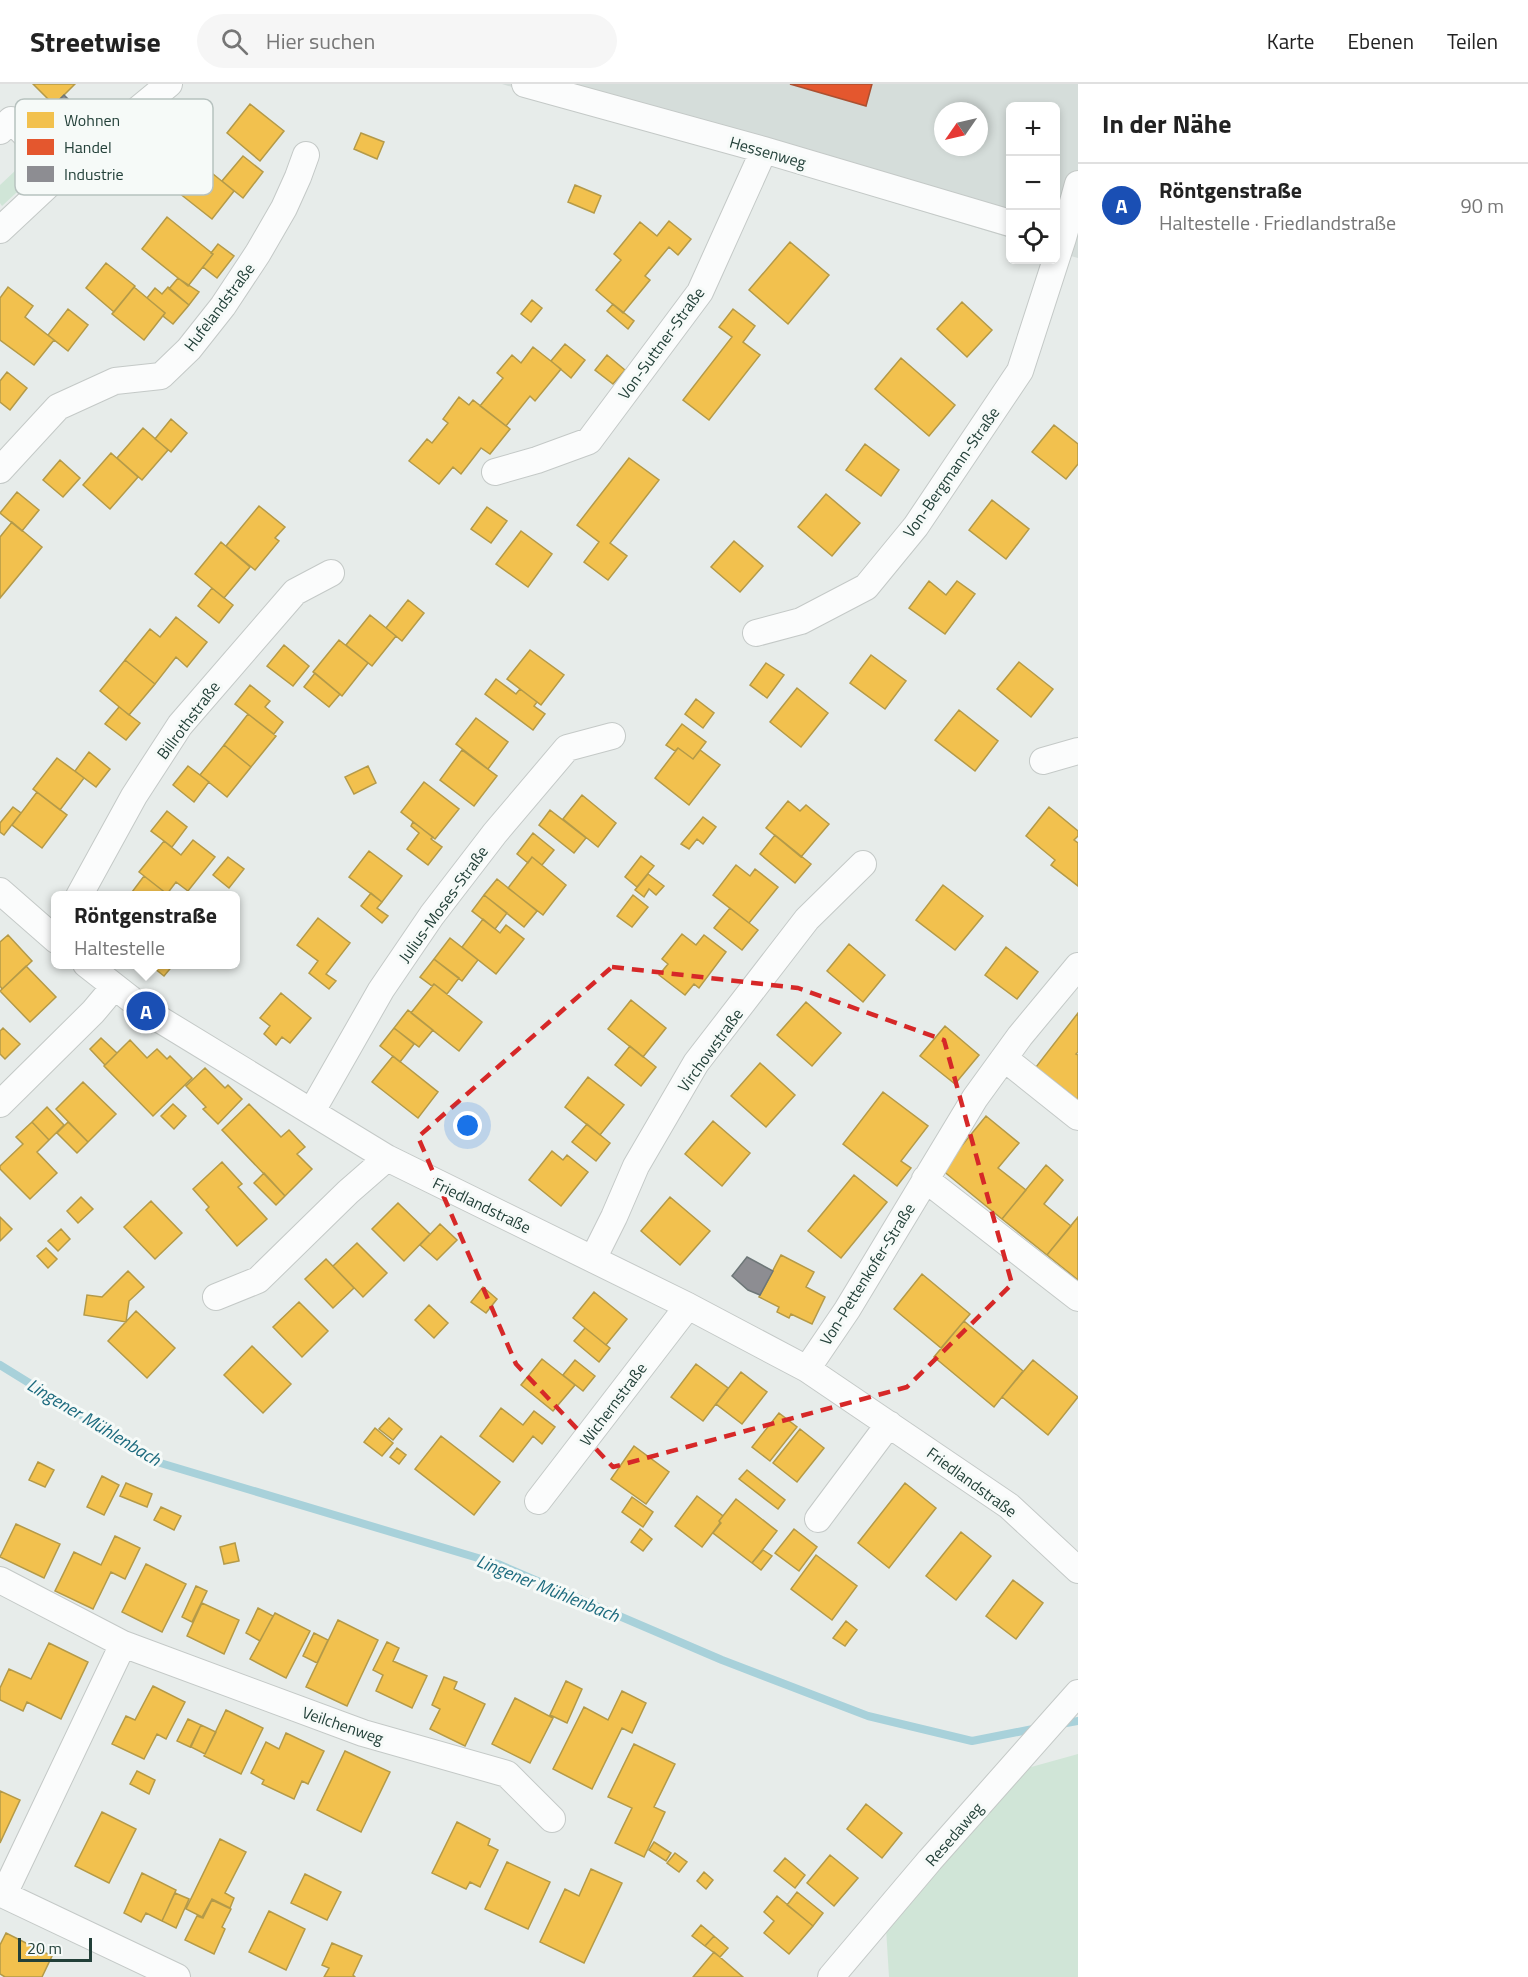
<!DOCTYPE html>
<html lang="de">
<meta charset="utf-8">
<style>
body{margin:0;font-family:"Titillium Web",sans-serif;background:#f6f6f6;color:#222}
.controls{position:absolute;right:18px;top:18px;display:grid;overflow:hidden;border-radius:9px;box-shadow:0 3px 9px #0003}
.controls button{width:54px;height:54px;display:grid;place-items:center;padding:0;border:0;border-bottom:2px solid #e0e0e0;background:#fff;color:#222;font:30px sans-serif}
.compass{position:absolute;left:934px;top:18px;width:54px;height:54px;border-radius:50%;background:#fff;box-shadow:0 3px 9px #0003;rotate:236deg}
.scale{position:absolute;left:18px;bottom:15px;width:74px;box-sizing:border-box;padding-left:6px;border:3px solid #234039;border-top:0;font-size:16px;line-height:21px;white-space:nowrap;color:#234039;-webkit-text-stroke:4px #f6faf8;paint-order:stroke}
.you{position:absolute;left:468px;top:1042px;width:21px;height:21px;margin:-15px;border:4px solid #fff;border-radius:50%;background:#1a73e8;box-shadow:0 0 0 9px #1a73e833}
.badge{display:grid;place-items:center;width:39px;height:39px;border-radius:50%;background:#ea580c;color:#fff;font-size:20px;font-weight:700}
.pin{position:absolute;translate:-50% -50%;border:3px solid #fff;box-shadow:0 2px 6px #0006}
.popup{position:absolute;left:51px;top:807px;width:189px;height:78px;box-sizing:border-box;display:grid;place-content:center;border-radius:9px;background:#fff;filter:drop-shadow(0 2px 4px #0005);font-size:20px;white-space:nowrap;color:#767676}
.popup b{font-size:22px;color:#222}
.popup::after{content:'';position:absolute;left:50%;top:100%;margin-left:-12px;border:12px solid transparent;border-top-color:#fff}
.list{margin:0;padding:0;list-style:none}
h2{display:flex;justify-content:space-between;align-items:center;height:78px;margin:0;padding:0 24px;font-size:26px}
h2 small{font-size:20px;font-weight:400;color:#767676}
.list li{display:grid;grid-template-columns:39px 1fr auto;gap:18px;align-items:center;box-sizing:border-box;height:84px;padding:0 24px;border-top:2px solid #e0e0e0}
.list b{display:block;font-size:22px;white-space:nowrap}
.list p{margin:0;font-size:20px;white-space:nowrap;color:#767676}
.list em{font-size:20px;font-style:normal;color:#767676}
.icon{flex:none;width:33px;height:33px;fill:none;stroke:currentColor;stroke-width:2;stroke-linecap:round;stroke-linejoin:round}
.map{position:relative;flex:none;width:1078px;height:1893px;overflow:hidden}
header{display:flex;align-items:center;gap:36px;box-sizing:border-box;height:84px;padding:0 30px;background:#fff;border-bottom:2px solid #e0e0e0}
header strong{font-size:28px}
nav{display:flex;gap:33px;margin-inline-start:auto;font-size:21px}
.search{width:420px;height:54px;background:#f6f6f6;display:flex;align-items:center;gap:15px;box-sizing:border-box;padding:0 21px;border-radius:33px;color:#767676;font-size:22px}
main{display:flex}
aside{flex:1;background:#fff}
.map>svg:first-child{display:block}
.built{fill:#d5ddda;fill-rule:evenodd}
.grass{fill:#d0e5d7}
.homes{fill:#f2c14e;stroke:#b49a48;stroke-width:1.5}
.shops{fill:#e4572e;stroke:#aa5031;stroke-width:1.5}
.industry{fill:#8d8d92;stroke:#6d7677;stroke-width:1.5}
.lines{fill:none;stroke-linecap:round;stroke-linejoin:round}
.stream{stroke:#a8d1da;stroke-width:8}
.street-casing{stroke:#c4c9c7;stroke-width:28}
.street{stroke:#fbfcfc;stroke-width:26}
.marked{fill:none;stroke:#d62828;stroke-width:4.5;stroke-dasharray:12 8;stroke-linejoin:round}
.labels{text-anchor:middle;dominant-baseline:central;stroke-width:6;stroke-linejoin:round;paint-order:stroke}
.street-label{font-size:16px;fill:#234039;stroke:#f6faf8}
.water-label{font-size:18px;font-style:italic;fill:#1c6a7e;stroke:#f6faf8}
.key{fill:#f6faf8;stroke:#b7c2bf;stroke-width:1.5}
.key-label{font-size:16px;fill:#234039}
</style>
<header>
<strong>Streetwise</strong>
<div class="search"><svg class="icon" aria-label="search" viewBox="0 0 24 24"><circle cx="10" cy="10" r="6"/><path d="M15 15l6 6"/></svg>Hier suchen</div>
<nav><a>Karte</a><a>Ebenen</a><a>Teilen</a></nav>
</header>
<main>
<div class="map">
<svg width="1078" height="1893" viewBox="0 0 1078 1893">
<rect width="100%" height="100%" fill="#e7ecea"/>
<path class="built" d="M502 0H1078V174L1056 168V22H1010V154ZM943 27H979V63H943Z"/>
<path class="grass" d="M33 70 43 84 2 122 0 119V101Z
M1078 1670V1893H889L886 1844 1024 1685Z"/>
<path class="homes" d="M33 0H75L54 21Z
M250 20 284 47 260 77 227 49Z
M361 49 384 58 377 75 354 65Z
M243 72 263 88 243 114 222 97Z
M202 81 234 107 212 135 179 109Z
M575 101 601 112 594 129 568 118Z
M167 133 213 170 188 202 142 165Z
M669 137 691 155 678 171 669 163 645 192 650 196 623 229 596 206 621 176 614 170 640 138 657 152Z
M790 158 829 191 788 240 749 206Z
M218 160 234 172 217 194 203 183 213 170 211 169Z
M106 179 135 202 114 228 86 204Z
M178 194 199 208 189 221 169 205Z
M8 203 33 222 25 233 54 256 34 281 0 256V214Z
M134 203 165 229 144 256 112 230Z
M168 203 189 221 173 240 163 232 165 229 147 214 155 204 162 210Z
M532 216 542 224 531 238 521 230Z
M962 218 992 246 967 273 937 245Z
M613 220 634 237 628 245 607 227Z
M68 225 88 241 68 267 48 251Z
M733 225 755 242 743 258 760 271 709 336 683 316 732 253 719 243Z
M565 260 585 276 571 294 551 277Z
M533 263 561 285 535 317 530 312 506 342 480 322 503 294 497 289 512 271 521 279Z
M607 271 625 286 613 300 595 286Z
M901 274 955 321 929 352 875 305Z
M7 288 27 304 10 326 0 318V297Z
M459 313 469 321 473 316 510 345 490 370 481 364 461 390 453 383 439 400 409 377 427 355 432 359 448 339 443 335Z
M171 335 187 349 171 368 155 355Z
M1054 341 1078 360V380L1066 395 1032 368Z
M143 344 168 366 142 396 117 374Z
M865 360 899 386 881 412 846 386Z
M111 369 138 393 110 425 83 401Z
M629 374 659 396 610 459 627 472 608 496 584 478 599 458 577 441Z
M60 376 80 394 63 413 43 396Z
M17 408 39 426 22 447 0 429Z
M826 410 860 439 832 472 798 443Z
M992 416 1029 445 1006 475 969 446Z
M259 422 285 443 275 454 279 457 255 486 226 462Z
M487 423 507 437 491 459 471 445Z
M12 438 42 463 0 514V453Z
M521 447 552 470 528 503 496 480Z
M734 457 763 482 740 508 711 483Z
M221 458 250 483 224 514 195 490Z
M929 497 946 511 957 497 975 510 945 550 909 524Z
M212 504 233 521 219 539 198 522Z
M408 516 424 529 402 557 386 544Z
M370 531 396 552 372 582 346 561Z
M176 533 207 558 187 583 176 573 155 600 125 576 150 545 160 553Z
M339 556 368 579 342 612 313 588Z
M284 561 309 582 293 602 267 582Z
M530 566 564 591 541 621 507 595Z
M871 571 906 597 885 625 850 599Z
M125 576 155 600 129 631 100 607Z
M1019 578 1053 605 1031 633 997 605Z
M766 579 784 591 767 614 750 601Z
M315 589 340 610 329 623 304 603Z
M496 595 516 610 520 605 537 618 534 622 545 630 533 646 485 610Z
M250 601 270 617 265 623 283 638 274 650 235 620Z
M797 604 828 629 801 663 770 638Z
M696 615 714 629 703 644 685 630Z
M119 623 140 639 126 656 105 640Z
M959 626 998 657 975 687 935 656Z
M248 630 276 652 251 683 224 661Z
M476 634 508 658 488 685 456 660Z
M682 640 706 658 693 675 678 664 675 667 666 661Z
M224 661 251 683 227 713 200 691Z
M678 664 693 675 700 666 720 681 689 721 655 694Z
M462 666 497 692 474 722 440 696Z
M89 668 110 685 96 703 75 687Z
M57 674 84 694 60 726 33 705Z
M188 682 209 698 194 718 173 701Z
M368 682 376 699 354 710 345 693Z
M424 698 459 725 435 755 401 728Z
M37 708 67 731 42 764 12 741Z
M582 711 616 739 598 763 563 735Z
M788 717 800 727 806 721 829 740 801 773 766 744Z
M13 723 21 729 4 751 0 748V739Z
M1049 723 1078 747V752L1074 756 1078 759V802L1051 781 1055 776 1026 752Z
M550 726 586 754 574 769 539 741Z
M167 727 187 743 172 763 151 747Z
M703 733 716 743 703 760 697 755 689 765 681 760Z
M413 738 433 753 431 755 442 763 428 781 407 765 419 749 411 742Z
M533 749 554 766 542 781 532 773 528 779 517 770Z
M775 751 811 780 795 799 760 770Z
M193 756 215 773 188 807 176 798 167 810 139 788 164 757 181 771Z
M369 767 402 792 382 818 349 793Z
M641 772 654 782 637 803 625 793Z
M228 773 244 785 229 804 213 791Z
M532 773 566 801 543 831 508 804Z
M736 781 750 792 755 785 778 803 749 839 713 811Z
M648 790 664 802 656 811 649 805 644 813 635 806Z
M144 792 167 810 169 812H129Z
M497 795 537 827 524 843 484 811Z
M943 801 983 832 955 866 916 836Z
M371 809 382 818 377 824 388 832 382 839 361 822Z
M484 811 507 829 495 845 472 827Z
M633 811 648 823 632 843 617 832Z
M730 824 758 846 742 866 714 844Z
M318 834 350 859 326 890 336 897 329 905 309 889 318 877 297 861Z
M483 835 500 849 506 841 524 855 496 890 462 863Z
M682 850 696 861 704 851 726 868 699 904 694 900 685 911 659 891 668 880 662 875Z
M8 851 32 877 2 905 0 902V858Z
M450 854 478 876 462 897 434 875Z
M849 860 885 891 863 918 827 887Z
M1006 863 1038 888 1017 915 985 891Z
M434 875 459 894 447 910 434 900 432 902 420 893Z
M174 880 164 892 154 884 156 880Z
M26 882 56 913 30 938 0 907Z
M434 900 482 938 459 967 411 929Z
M281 909 311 934 290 959 282 953 276 961 264 950 270 942 260 934Z
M631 916 666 944 643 973 608 945Z
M806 918 841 949 812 982 777 951Z
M408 926 433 946 419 963 394 944Z
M1078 929V968L1076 970 1078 971V1016L1036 983Z
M945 942 979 971 955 1000 920 972Z
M3 944 20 960 5 975 0 970V947Z
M394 944 414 960 400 978 380 962Z
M101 954 117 969 105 981 90 965Z
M130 956 147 974 157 965 167 975 170 972 192 994 153 1032 104 982Z
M630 962 656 983 641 1002 615 981Z
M393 972 438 1008 418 1034 372 998Z
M760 979 795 1011 766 1043 731 1012Z
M205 984 225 1004 228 1001 242 1015 218 1040 203 1025 206 1023 186 1002Z
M588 993 624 1021 600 1051 565 1023Z
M83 998 116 1030 88 1058 56 1025Z
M883 1008 928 1042 901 1077 911 1084 897 1102 843 1060Z
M173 1020 186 1032 174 1045 161 1032Z
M249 1020 281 1053 289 1046 305 1063 297 1070 312 1085 285 1112 222 1046Z
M47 1023 64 1041 49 1056 32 1038Z
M986 1032 1019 1059 998 1084 1026 1106 1002 1135 942 1086Z
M713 1037 750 1069 722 1102 685 1070Z
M32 1038 49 1056 37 1068 57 1089 30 1115 0 1085V1082L23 1060 16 1053Z
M68 1038 88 1058 77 1069 57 1049Z
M587 1040 610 1059 596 1077 572 1058Z
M552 1067 563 1076 567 1071 588 1088 561 1122 529 1096Z
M222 1078 242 1100 238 1103 267 1135 237 1162 206 1126 209 1123 193 1105Z
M1046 1081 1063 1096 1044 1120 1071 1142 1047 1171 1002 1135Z
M264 1089 285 1112 276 1121 254 1099Z
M854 1091 887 1118 841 1174 808 1147Z
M81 1113 93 1125 78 1139 67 1127Z
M670 1113 710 1147 680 1181 641 1147Z
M151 1117 182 1149 155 1175 124 1143Z
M398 1119 430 1150 404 1177 372 1145Z
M0 1133 12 1145 0 1157Z
M1078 1133V1196L1047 1171Z
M440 1140 457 1156 437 1176 420 1161Z
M61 1145 70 1155 58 1167 48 1157Z
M357 1159 387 1189 363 1213 333 1182Z
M46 1164 57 1175 48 1184 37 1172Z
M781 1171 814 1188 806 1203 825 1213 812 1240 791 1230 789 1234 777 1228 779 1223 759 1213Z
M326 1175 354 1204 333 1224 305 1195Z
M128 1187 144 1203 129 1217 126 1238 84 1231 87 1211 102 1213Z
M922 1190 970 1230 941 1264 894 1225Z
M483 1203 497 1215 486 1229 471 1218Z
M594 1208 627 1235 606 1261 573 1234Z
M299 1218 328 1247 302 1273 273 1243Z
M429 1221 448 1239 434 1254 415 1236Z
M136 1227 175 1264 147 1294 108 1257Z
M964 1237 1023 1287 994 1323 934 1273Z
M585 1244 610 1264 599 1278 574 1257Z
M252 1262 291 1300 263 1329 224 1291Z
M542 1275 575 1301 553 1327 521 1301Z
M575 1276 595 1292 583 1307 563 1291Z
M1033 1276 1078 1313 1048 1351 1002 1313Z
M696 1280 728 1304 703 1337 671 1313Z
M741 1288 767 1308 742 1340 716 1320Z
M501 1324 523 1341 534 1327 555 1343 542 1360 533 1352 513 1378 480 1352Z
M779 1329 797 1343 770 1377 752 1363Z
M389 1334 402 1345 393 1356 379 1345Z
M375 1344 393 1359 382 1372 364 1358Z
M800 1345 824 1364 797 1398 773 1379Z
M441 1352 500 1398 474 1431 415 1385Z
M634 1362 669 1388 646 1420 611 1395Z
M397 1364 406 1371 399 1380 390 1373Z
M38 1378 54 1386 45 1403 29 1396Z
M747 1386 785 1416 778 1425 739 1395Z
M102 1392 119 1401 104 1431 87 1423Z
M126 1399 152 1410 147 1423 120 1412Z
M905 1399 936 1424 889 1484 858 1459Z
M697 1412 723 1432 719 1437 720 1439 702 1463 675 1442Z
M632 1413 653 1428 643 1443 622 1428Z
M736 1415 777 1447 752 1479 713 1449 721 1439 719 1437Z
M161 1423 181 1432 174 1446 154 1436Z
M16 1440 60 1460 44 1494 0 1473Z
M640 1445 652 1455 643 1467 631 1458Z
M794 1445 817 1463 799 1487 775 1469Z
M961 1448 991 1472 956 1516 926 1492Z
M115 1452 140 1464 125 1495 111 1488 93 1525 55 1507 74 1468 101 1481Z
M235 1459 239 1477 224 1480 220 1463Z
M763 1466 772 1472 761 1486 752 1479Z
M816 1471 857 1502 832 1536 791 1505Z
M146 1480 186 1500 162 1548 122 1528Z
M1013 1496 1043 1519 1016 1555 986 1532Z
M196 1502 207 1507 192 1538 182 1533Z
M202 1519 239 1536 224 1570 187 1552Z
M258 1524 273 1532 260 1557 246 1549Z
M275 1529 310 1547 286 1594 250 1575Z
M338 1536 378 1556 347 1622 306 1603Z
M846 1537 857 1546 845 1562 833 1554Z
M314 1549 328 1556 317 1579 303 1572Z
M387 1558 399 1564 393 1577 427 1592 412 1624 376 1607 383 1591 373 1586Z
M49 1559 88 1578 61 1635 27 1618 23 1627 0 1616V1604L9 1585 31 1595Z
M444 1593 457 1598 454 1605 485 1620 465 1662 430 1645 440 1625 432 1621Z
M566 1597 582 1605 567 1639 550 1631Z
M153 1602 185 1618 166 1655 157 1650 144 1675 112 1660 126 1632 135 1636Z
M622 1607 646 1619 632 1649 622 1644 592 1705 553 1685 584 1623 608 1636Z
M515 1614 553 1634 530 1679 492 1660Z
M226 1626 263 1644 241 1690 204 1672Z
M188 1635 201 1641 190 1663 177 1657Z
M201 1641 216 1648 205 1670 191 1663Z
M286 1649 324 1667 308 1700 302 1697 294 1715 262 1700 264 1696 251 1689 266 1658 279 1665Z
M634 1660 675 1680 654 1723 665 1728 644 1773 615 1759 632 1724 608 1713Z
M345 1667 390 1688 361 1748 317 1726Z
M137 1687 155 1696 149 1710 130 1700Z
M0 1707 20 1716 0 1759Z
M866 1720 902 1749 882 1774 847 1745Z
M102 1728 136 1745 109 1799 75 1782Z
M457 1738 490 1755 488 1761 498 1766 480 1803 470 1798 466 1805 432 1789Z
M220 1755 246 1768 225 1809 234 1814 230 1824 212 1815 202 1833 186 1825Z
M654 1758 671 1769 666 1777 649 1766Z
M675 1769 687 1778 679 1788 667 1779Z
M830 1771 858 1794 834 1822 807 1799Z
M785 1774 805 1791 795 1804 774 1787Z
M507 1778 550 1798 528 1845 485 1825Z
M591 1785 622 1799 584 1879 540 1858 565 1805 579 1812Z
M704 1788 713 1796 706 1805 697 1797Z
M142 1789 176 1806 162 1837 146 1829 141 1838 124 1829Z
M305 1790 341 1808 327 1836 291 1819Z
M797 1808 823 1829 813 1842 787 1821Z
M175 1809 189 1815 176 1844 162 1837Z
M777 1812 813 1842 789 1870 764 1849 774 1837 764 1828Z
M212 1816 231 1825 222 1843 225 1845 214 1870 185 1856 197 1832 203 1834Z
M269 1827 305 1845 286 1886 249 1868Z
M701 1841 714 1852 705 1862 692 1852Z
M6 1849 52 1872 42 1893H5L0 1890V1861Z
M714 1852 728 1864 720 1873 705 1862Z
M332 1859 362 1872 353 1891 355 1893H324L329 1884 322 1881Z
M714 1868 743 1893H693Z"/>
<path class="shops" d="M790 0H872L866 22Z"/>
<path class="industry" d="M64 11 78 25 60 43 46 29Z
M747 1173 773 1187 760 1211 748 1206 732 1192Z"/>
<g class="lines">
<path class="stream" d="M0 1281 157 1378 498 1480 722 1576 868 1632 972 1657 1038 1644
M1061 1640 1078 1637"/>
<g class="street-casing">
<path id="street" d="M525 0 764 66 1010 139
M0 47 11 36 62 88
M0 146 62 88 169 0
M0 386 58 323 115 297 161 292 189 265 223 222 258 169 284 124 298 93 306 71
M495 388 537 376 589 357 700 208 764 66
M756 549 801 537 866 503 916 442 1020 287 1063 154 1078 100
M1043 677 1078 667
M0 807 56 856
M79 812 134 712 180 641 295 508 331 489
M86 880 146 927 387 1074 688 1222 807 1285 1009 1422 1078 1486
M1004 974 1078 1033
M0 1020 93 928 114 903
M312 1027 381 906 432 831 495 749 567 664 612 652
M925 1095 1078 1214
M593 1175 614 1133 636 1082 696 979 807 835 863 780
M216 1213 258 1196 348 1108 387 1074
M807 1285 847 1226 975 1014 1020 952 1078 882
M538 1417 688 1222
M818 1435 889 1340
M0 1496 123 1560 363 1649 507 1690 552 1735
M0 1809 177 1893
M4 1810 123 1560
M831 1893 930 1776 1078 1609"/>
</g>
<use href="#street" class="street"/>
</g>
<path class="marked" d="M612 883 798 904 944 956 1012 1200 907 1303 613 1383 516 1280 418 1053Z"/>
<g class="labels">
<g class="street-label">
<text transform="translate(768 68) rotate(16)">Hessenweg</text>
<text transform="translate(219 223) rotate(-53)">Hufelandstraße</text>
<text transform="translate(661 259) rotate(-54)">Von-Suttner-Straße</text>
<text transform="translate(951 388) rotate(-55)">Von-Bergmann-Straße</text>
<text transform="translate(188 636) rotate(-53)">Billrothstraße</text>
<text transform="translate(443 820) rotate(-54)">Julius-Moses-Straße</text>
<text transform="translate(710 966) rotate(-54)">Virchowstraße</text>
<text transform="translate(482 1121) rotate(26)">Friedlandstraße</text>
<text transform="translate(867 1190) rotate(-58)">Von-Pettenkofer-Straße</text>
<text transform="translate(613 1320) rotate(-53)">Wichernstraße</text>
<text transform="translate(972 1398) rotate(36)">Friedlandstraße</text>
<text transform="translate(343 1641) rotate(19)">Veilchenweg</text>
<text transform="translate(954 1750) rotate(-49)">Resedaweg</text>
</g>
<g class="water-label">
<text transform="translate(94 1338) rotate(31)">Lingener Mühlenbach</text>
<text transform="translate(548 1504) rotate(22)">Lingener Mühlenbach</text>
</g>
</g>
<rect x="15" y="15" width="198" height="96" rx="9" class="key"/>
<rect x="27" y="28" width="27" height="16" fill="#f2c14e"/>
<rect x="27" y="55" width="27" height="16" fill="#e4572e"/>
<rect x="27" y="82" width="27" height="16" fill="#8d8d92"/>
<g class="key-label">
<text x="64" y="42">Wohnen</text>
<text x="64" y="69">Handel</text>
<text x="64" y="96">Industrie</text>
</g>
</svg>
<div class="controls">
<button>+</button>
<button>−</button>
<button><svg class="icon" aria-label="locate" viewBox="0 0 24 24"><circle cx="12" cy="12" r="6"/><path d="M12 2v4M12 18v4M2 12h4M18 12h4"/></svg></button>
</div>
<svg class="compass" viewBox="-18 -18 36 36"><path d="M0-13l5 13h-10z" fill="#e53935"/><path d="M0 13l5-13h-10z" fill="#767676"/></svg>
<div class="scale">20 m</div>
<div class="you"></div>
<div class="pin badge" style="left:146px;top:927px;background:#1a4fb4">A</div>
<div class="popup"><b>Röntgenstraße</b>Haltestelle</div>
</div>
<aside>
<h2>In der Nähe<small></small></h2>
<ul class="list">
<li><span class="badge" style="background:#1a4fb4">A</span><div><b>Röntgenstraße</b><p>Haltestelle · Friedlandstraße</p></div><em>90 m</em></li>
</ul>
</aside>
</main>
